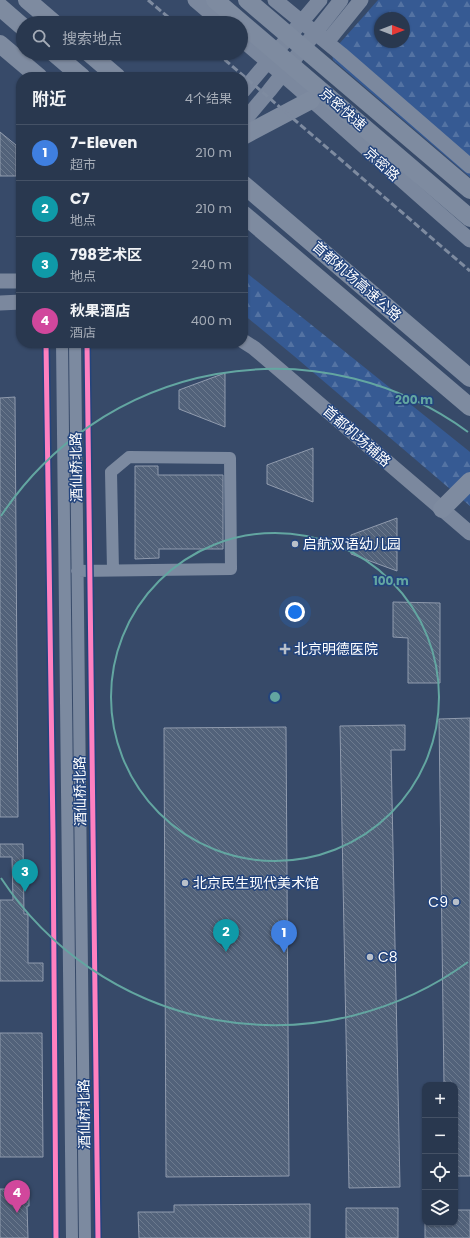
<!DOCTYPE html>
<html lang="zh">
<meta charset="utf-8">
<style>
body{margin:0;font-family:Poppins,"Noto Sans SC",sans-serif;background:#354359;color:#f1f3f6}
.controls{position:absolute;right:12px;bottom:12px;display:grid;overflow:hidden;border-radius:8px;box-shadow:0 1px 3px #0004}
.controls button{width:36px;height:36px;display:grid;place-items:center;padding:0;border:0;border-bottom:1px solid #455266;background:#29384f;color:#f1f3f6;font:20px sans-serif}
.compass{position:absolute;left:374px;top:12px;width:36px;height:36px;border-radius:50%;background:#29384f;box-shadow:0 1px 3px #0004;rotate:90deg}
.you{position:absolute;left:295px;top:612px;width:14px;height:14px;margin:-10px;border:3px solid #fff;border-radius:50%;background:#1a73e8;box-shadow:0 0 0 6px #1a73e833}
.badge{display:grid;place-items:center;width:26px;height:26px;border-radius:50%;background:#8bbbb9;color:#fff;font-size:13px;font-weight:700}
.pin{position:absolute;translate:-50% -33px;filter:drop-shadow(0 1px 2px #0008)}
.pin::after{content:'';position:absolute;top:21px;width:14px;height:12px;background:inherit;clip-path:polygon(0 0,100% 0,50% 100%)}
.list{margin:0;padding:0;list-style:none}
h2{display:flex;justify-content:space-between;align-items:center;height:52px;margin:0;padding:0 16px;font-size:17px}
h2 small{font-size:13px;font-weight:400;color:#a5acb7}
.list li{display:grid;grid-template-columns:26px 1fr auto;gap:12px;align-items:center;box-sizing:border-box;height:56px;padding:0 16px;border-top:1px solid #455266}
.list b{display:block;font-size:15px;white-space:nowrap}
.list p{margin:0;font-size:13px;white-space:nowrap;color:#a5acb7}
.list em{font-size:13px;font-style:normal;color:#a5acb7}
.icon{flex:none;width:22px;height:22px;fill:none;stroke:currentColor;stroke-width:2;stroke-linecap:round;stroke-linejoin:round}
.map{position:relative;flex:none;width:470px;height:1238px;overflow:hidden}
.search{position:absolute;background:#29384f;box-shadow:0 1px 3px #0004;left:16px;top:16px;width:232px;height:44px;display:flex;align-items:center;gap:10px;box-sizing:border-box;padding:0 14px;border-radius:22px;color:#a5acb7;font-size:15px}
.panel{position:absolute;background:#29384f;box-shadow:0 1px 3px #0004;left:16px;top:72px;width:232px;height:276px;border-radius:16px}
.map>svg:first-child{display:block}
.forest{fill:url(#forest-firs);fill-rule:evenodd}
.building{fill:url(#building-back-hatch);stroke:#909bae}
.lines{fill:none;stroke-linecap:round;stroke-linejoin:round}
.minor{stroke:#7c8aa0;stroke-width:12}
.major{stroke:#7b889e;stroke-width:15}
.highway{stroke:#7e8ba0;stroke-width:18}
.rail{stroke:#7e8ba0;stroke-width:3;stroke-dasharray:7 3;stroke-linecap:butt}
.highway-bridge{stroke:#7e8ba0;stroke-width:18}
.cycleway-casing{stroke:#23447d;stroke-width:8}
.cycleway{stroke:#ff80c0;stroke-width:5}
.ring{fill:none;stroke:#63a6a1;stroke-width:2}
.poi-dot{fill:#b9c0ca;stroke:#23447d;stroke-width:1.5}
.labels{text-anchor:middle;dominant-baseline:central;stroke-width:3;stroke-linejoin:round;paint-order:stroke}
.street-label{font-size:14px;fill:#fff;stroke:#23447d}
.poi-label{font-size:14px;fill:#fff;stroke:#23447d;text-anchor:start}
.centre{fill:#63a6a1;stroke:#23447d;stroke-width:2}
.ring-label{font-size:12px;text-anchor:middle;font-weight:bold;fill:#63a6a1;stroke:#23447d;stroke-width:3;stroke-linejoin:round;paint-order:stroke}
</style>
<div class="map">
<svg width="470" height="1238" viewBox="0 0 470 1238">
<defs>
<pattern id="forest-firs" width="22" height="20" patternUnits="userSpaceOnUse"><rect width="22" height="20" fill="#365a93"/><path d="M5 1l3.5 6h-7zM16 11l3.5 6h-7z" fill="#5473a3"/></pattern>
<pattern id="building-back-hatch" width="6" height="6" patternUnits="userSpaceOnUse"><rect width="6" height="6" fill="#52627a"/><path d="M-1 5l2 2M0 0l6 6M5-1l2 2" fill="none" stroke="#6c7a8e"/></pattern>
</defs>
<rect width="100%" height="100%" fill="#374a69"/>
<path class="forest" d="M378 0H470V177L333 60 332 52ZM380 18H404V42H380Z
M243 270 470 452V506L294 356 243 314Z"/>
<path class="building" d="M0 132 16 145V176H0Z
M225 373V427L179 409V390Z
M15 397 18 817H0V398Z
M313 448V502L267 484V465Z
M135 466H158V475H223V549H159V558L135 559Z
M397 518V571L351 554V535Z
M393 602 440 603V683H408V638L393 637Z
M470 718V1176H455V1085H444L439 719Z
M405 725V750H391L400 1187 349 1188 340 726Z
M286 727 289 1176 166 1177 164 728Z
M0 844H23L24 914H28V963H43V981H0V900H13L12 857H0Z
M0 1033H42L43 1157H0Z
M0 1189H29V1206H27L28 1238H0Z
M310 1204V1238H139L138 1212H174V1205Z
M346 1208H398V1238H346Z
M455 1210H470V1238H425V1223H455Z"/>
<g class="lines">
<path class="minor" d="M62 343 72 1238
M75 343 85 1238
M77 571 231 569 230 458 129 457 111 472 113 570"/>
<path class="major" d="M195 0 222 23
M275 0 341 54 470 166
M241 39C319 104 393 174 470 240
M327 42 361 0
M243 91 320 0
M243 122 269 91 341 0
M0 281H21
M0 303 21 302
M243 341 254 348 470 533"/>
<path class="highway" d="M27 0 54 23
M0 7 23 27
M0 44 39 77
M54 53 82 77
M89 53 117 77
M243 136 311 100
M243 184 470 378
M243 214 470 407
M442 509 470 481"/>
<path class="rail" d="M148 0 175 23
M217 53 470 271"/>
<path class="highway-bridge" d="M215 0 470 218
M247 0 470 190"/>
<g class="cycleway-casing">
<path id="cycleway" d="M46 343 53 834 56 1238
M87 343 98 1238"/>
</g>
<use href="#cycleway" class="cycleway"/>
</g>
<g class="ring">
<circle cx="275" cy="697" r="164"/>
<path d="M468 962A328 328 0 0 1 1 878M1 516A328 328 0 0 1 468 432"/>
</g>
<g class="poi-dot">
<circle cx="295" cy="544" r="4"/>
<path d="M283 643h4v4h4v4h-4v4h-4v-4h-4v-4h4z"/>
<circle cx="185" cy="883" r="4"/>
<circle cx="456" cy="902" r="4"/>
<circle cx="370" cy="957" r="4"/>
</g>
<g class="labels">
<g class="street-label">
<text transform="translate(343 109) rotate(41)">京密快速</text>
<text transform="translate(382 164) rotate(42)">京密路</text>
<text transform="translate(357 281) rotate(41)">首都机场高速公路</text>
<text transform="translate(357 436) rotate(41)">首都机场辅路</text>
<text transform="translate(76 467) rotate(-91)">酒仙桥北路</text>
<text transform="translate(80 791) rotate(-91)">酒仙桥北路</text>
<text transform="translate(84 1114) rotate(-91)">酒仙桥北路</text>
</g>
<g class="poi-label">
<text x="303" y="544">启航双语幼儿园</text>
<text x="294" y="649">北京明德医院</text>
<text x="193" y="883">北京民生现代美术馆</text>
<text x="448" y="902" text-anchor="end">C9</text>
<text x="378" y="957">C8</text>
</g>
</g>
<circle cx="275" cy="697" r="6" class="centre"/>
<g class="ring-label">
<text x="414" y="404">200 m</text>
<text x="391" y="585">100 m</text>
</g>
</svg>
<div class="controls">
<button>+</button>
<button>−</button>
<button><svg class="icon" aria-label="locate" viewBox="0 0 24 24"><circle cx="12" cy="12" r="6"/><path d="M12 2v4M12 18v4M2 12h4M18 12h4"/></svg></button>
<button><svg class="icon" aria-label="layers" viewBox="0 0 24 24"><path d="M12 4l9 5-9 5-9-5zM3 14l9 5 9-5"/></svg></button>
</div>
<svg class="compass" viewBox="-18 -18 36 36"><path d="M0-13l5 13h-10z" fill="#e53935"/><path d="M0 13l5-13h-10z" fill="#a5acb7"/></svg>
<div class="you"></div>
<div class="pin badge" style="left:284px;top:953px;background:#3f7fe0">1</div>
<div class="pin badge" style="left:226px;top:952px;background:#0f9aa8">2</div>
<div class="pin badge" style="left:25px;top:892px;background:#0f9aa8">3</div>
<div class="pin badge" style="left:17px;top:1213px;background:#d1479c">4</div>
<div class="search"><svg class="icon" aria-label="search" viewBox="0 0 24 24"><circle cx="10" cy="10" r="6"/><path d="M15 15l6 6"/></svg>搜索地点</div>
<section class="panel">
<h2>附近<small>4个结果</small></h2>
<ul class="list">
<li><span class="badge" style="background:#3f7fe0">1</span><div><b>7-Eleven</b><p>超市</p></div><em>210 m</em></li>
<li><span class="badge" style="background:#0f9aa8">2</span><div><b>C7</b><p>地点</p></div><em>210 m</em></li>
<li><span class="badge" style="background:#0f9aa8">3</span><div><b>798艺术区</b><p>地点</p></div><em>240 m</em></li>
<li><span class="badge" style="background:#d1479c">4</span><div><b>秋果酒店</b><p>酒店</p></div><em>400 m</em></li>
</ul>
</section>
</div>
